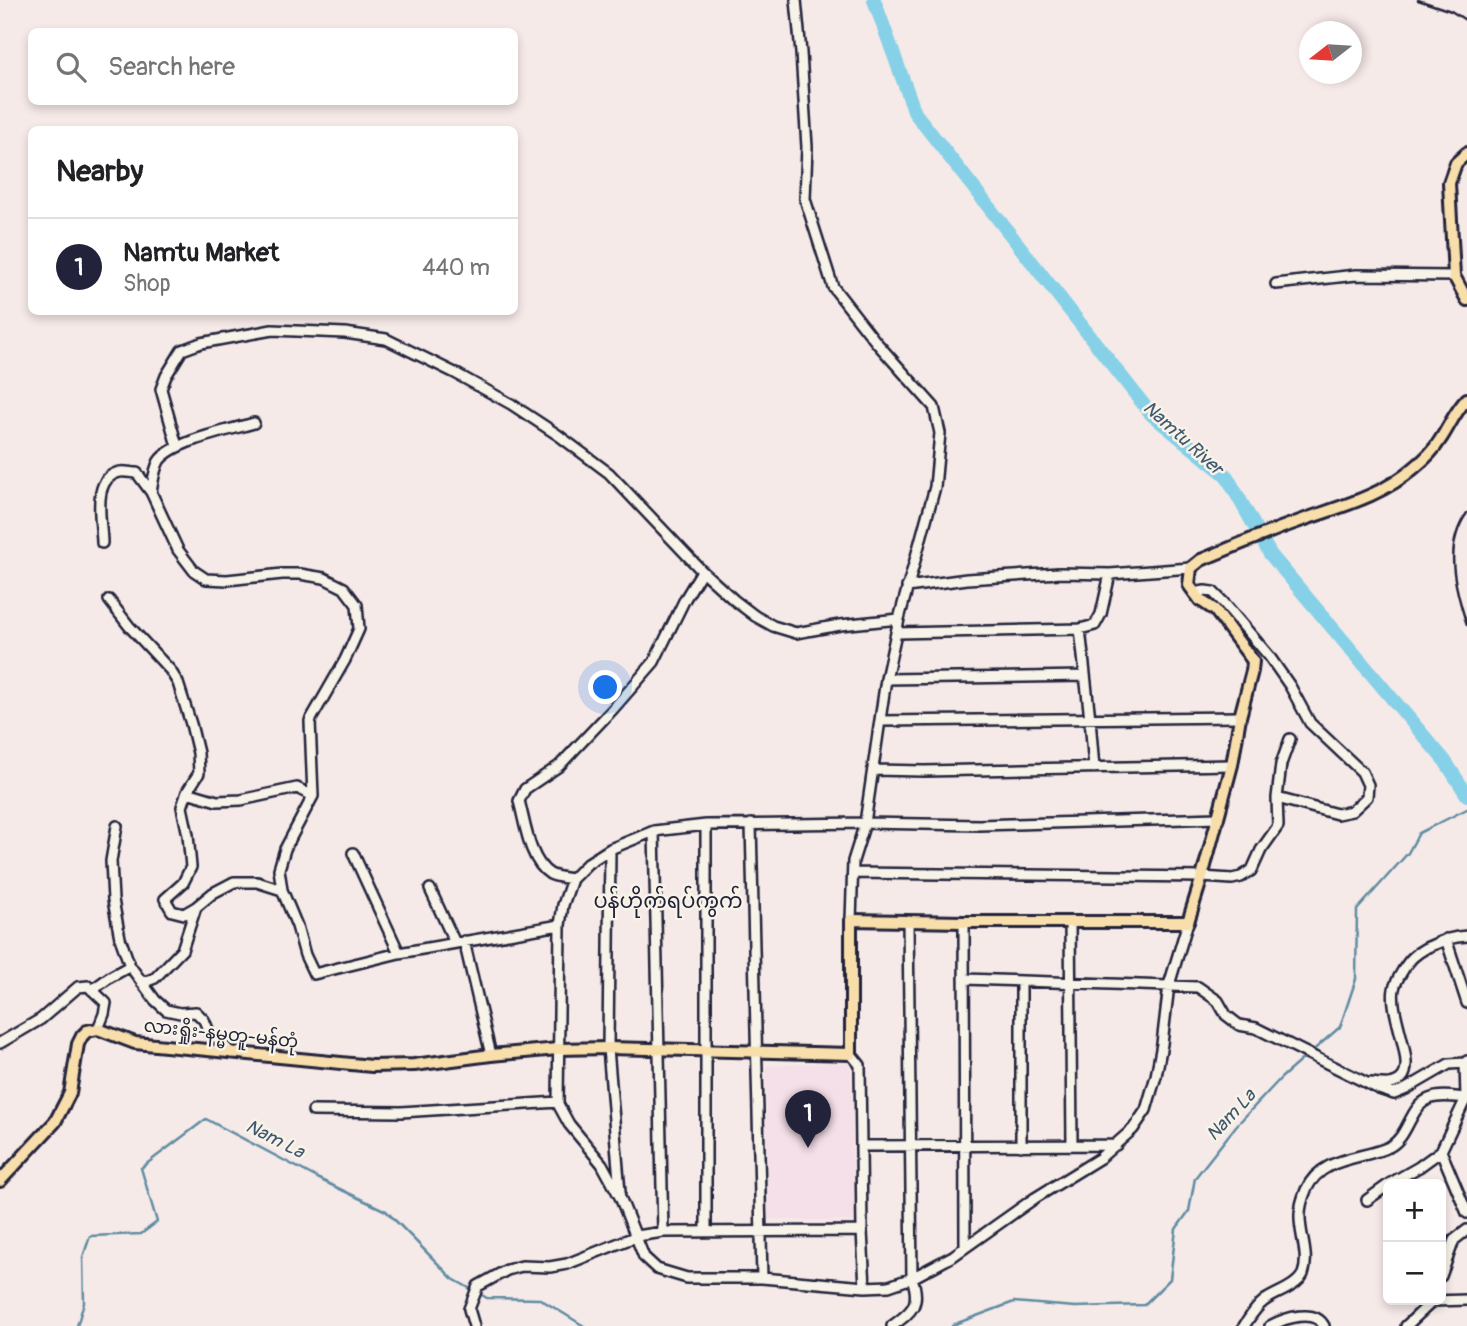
<!DOCTYPE html>
<meta charset="utf-8">
<style>
body{margin:0;font-family:Pangolin,"Noto Sans Myanmar",sans-serif;background:#f2f2f2;color:#202124}
.controls{position:absolute;right:21px;bottom:21px;display:grid;overflow:hidden;border-radius:10px;box-shadow:0 4px 10px #0003}
.controls button{width:63px;height:63px;display:grid;place-items:center;padding:0;border:0;border-bottom:2px solid #e0e0e0;background:#fff;color:#202124;font:35px sans-serif}
.compass{position:absolute;left:1299px;top:21px;width:63px;height:63px;border-radius:50%;background:#fff;box-shadow:0 4px 10px #0003;rotate:253deg}
.you{position:absolute;left:606px;top:688px;width:24px;height:24px;margin:-18px;border:5px solid #fff;border-radius:50%;background:#1a73e8;box-shadow:0 0 0 10px #1a73e833}
.badge{display:grid;place-items:center;width:46px;height:46px;border-radius:50%;background:#22223b;color:#fff;font-size:23px;font-weight:700}
.pin{position:absolute;translate:-50% -58px;filter:drop-shadow(0 2px 4px #0008)}
.pin::after{content:'';position:absolute;top:37px;width:24px;height:21px;background:inherit;clip-path:polygon(0 0,100% 0,50% 100%)}
.list{margin:0;padding:0;list-style:none}
h2{display:flex;justify-content:space-between;align-items:center;height:91px;margin:0;padding:0 28px;font-size:30px}
h2 small{font-size:23px;font-weight:400;color:#757577}
.list li{display:grid;grid-template-columns:46px 1fr auto;gap:21px;align-items:center;box-sizing:border-box;height:98px;padding:0 28px;border-top:2px solid #e0e0e0}
.list b{display:block;font-size:26px;white-space:nowrap}
.list p{margin:0;font-size:23px;white-space:nowrap;color:#757577}
.list em{font-size:23px;font-style:normal;color:#757577}
.icon{flex:none;width:38px;height:38px;fill:none;stroke:currentColor;stroke-width:2;stroke-linecap:round;stroke-linejoin:round}
.map{position:relative;flex:none;width:1467px;height:1326px;overflow:hidden}
.search{position:absolute;background:#fff;box-shadow:0 4px 10px #0003;left:28px;top:28px;width:490px;height:77px;display:flex;align-items:center;gap:18px;box-sizing:border-box;padding:0 24px;border-radius:10px;color:#757577;font-size:26px}
.panel{position:absolute;background:#fff;box-shadow:0 4px 10px #0003;left:28px;top:126px;width:490px;height:189px;border-radius:10px}
.map>svg:first-child{display:block}
.built{fill:#f5dfe8}
.lines{fill:none;stroke-linecap:round;stroke-linejoin:round}
.stream{stroke:#5e8ba2;stroke-width:2.5}
.river{stroke:#86d1e7;stroke-width:14}
.minor-casing{stroke:#22223b;stroke-width:14}
.major-casing{stroke:#22223b;stroke-width:16}
.minor{stroke:#f7f3e8;stroke-width:9}
.major{stroke:#f8deab;stroke-width:10}
.rail{stroke:#22223b;stroke-width:2.5}
.labels{text-anchor:middle;dominant-baseline:central;stroke-width:5;stroke-linejoin:round;paint-order:stroke}
.street-label{font-size:18px;fill:#22223b;stroke:#f7f3e8}
.water-label{font-size:19px;font-style:italic;fill:#40576f;stroke:#f7f3e8}
.quarter-label{font-size:21px;fill:#22223b;stroke:#f7f3e8}
</style>
<div class="map">
<svg width="1467" height="1326" viewBox="0 0 1467 1326">
<rect width="100%" height="100%" fill="#f6eae8"/>
<filter id="ink" filterUnits="userSpaceOnUse"><feTurbulence type="fractalNoise" baseFrequency=".0143" numOctaves="2"/><feDisplacementMap in="SourceGraphic" scale="14" xChannelSelector="R" yChannelSelector="G"/><feConvolveMatrix kernelMatrix="1 2 1 2 8 2 1 2 1" color-interpolation-filters="sRGB"/></filter>
<g filter="url(#ink)">
<path class="built" d="M851 1062 854 1221 768 1219 766 1066Z"/>
<g class="lines">
<path class="stream" d="M1310 1053 1340 1027 1356 979 1357 910 1408 853 1419 833 1467 809
M77 1326 84 1303 83 1257 90 1236 141 1234 157 1222 141 1168 206 1119 323 1181 386 1211 453 1279 487 1298 540 1299 584 1326
M952 1326 955 1324 1014 1302 1075 1307 1144 1305 1170 1279 1176 1229 1189 1211 1195 1178 1236 1126 1281 1078 1305 1057"/>
<path class="river" d="M874 0 915 113 1151 414 1226 475 1270 554 1445 761 1467 795"/>
<g class="minor-casing">
<path id="minor" d="M796 0 801 53 807 147 805 199 833 287 876 342 934 407 940 433 935 487 899 619 886 679 865 823 853 861 851 920
M1276 284 1356 275 1454 276
M177 446 161 389 166 376 182 350 201 343 272 330 345 333 386 339 455 373 511 404 558 435 609 473 702 571 734 600 755 616 773 626 796 633 840 625 899 619
M151 492C153 482 154 470 159 461 173 441 230 430 254 423
M102 543C102 522 90 478 120 472 125 471 132 473 137 473L151 492 178 550 194 571 206 579 227 580 282 574H300L324 578 344 588 357 605 359 629 345 660 310 721 313 796 285 849 279 869 282 890 297 926 305 955 314 974 399 953 560 925
M907 587 967 579 1059 573 1110 574 1191 568
M1194 593 1205 591 1213 592 1224 603 1269 656 1290 686 1310 723 1362 772 1368 785 1367 797 1352 811 1337 814 1277 798
M109 600 129 626 170 670 178 683 191 724 198 753 199 773 187 792 182 807 188 835 191 867 183 883 165 899 172 911 184 914 196 907
M1080 629 1090 719 1094 768
M896 633 1080 629 1095 625 1101 614 1110 574
M886 679 1085 676
M880 721 1240 717
M874 770 924 771 1232 765
M187 792 217 801 241 800 297 788 313 796
M751 824 762 1278
M706 825V1232
M117 826 111 861 113 900 120 938 130 966 155 1000 166 1010 180 1013 196 1012 204 1020 210 1034 217 1038 231 1053
M654 831 663 1232
M610 849 608 1048 620 1192
M353 853 399 953
M853 873 1202 877 1232 879 1241 877 1252 870 1261 850 1278 826 1277 798 1281 764 1290 739
M572 879C565 878 556 877 550 874 529 861 525 822 519 801L525 789 559 766 613 709 654 662 685 599 702 571
M430 889 455 943
M964 922 965 1247
M1070 922 1072 1145
M1188 922 1169 985 1162 1044 1156 1076 1146 1110 1133 1129 1100 1158 1035 1198 953 1256 912 1278 889 1286 865 1287 762 1278H687L657 1269 644 1257 620 1197 602 1164 569 1124 558 1104 560 925 563 905 572 879 588 863 610 849 654 831 706 825 865 823 979 825 1218 818
M1446 939 1467 1003
M464 941 491 1055
M964 979 1198 987 1218 1001 1226 1015 1239 1025 1256 1028 1379 1089 1394 1094 1406 1089 1449 1064 1465 1063 1467 1065
M142 983 155 978 182 950 196 907 213 893 234 882H257L282 890
M92 990 110 977 130 966
M0 1043 41 1019 78 987 88 986 106 1003 104 1014 98 1029
M851 1054 860 1065 862 1231 865 1287
M1371 1083C1381 1084 1394 1087 1402 1078 1416 1063 1389 1014 1394 989 1395 983 1400 975 1403 970 1410 959 1415 954 1426 948 1442 941 1449 937 1467 936
M313 1111 401 1112 558 1102
M862 1146 1116 1145
M1021 1146V981
M1441 1151 1466 1098 1465 1063 1467 1061
M1389 1184 1419 1167 1441 1151 1467 1213
M1367 1200 1388 1185
M1441 1276 1454 1240 1467 1230
M1433 1301 1467 1300
M474 1326 469 1309 478 1286 507 1270 522 1266 550 1267 567 1264 637 1236 663 1232 862 1231
M892 1326C913 1311 921 1304 912 1278L908 921
M1244 1326C1250 1317 1255 1308 1264 1301 1275 1293 1297 1287 1303 1274 1310 1255 1299 1234 1300 1215 1300 1207 1303 1197 1306 1190 1321 1156 1361 1160 1389 1147 1409 1137 1409 1107 1429 1099 1440 1094 1455 1097 1466 1098
M1270 1326C1285 1318 1315 1308 1324 1326
M1406 1326 1434 1300"/>
</g>
<g class="major-casing">
<path id="major" d="M1467 153 1456 163 1449 183 1454 276 1467 300
M0 1181 55 1122 70 1093 78 1044 82 1036 87 1031 98 1029 135 1043 372 1066 414 1065 491 1055 558 1049 608 1048 851 1054V920L964 922H1188L1202 877 1232 765 1240 717 1252 671 1253 661 1215 610 1200 600 1189 585 1191 568 1201 560C1233 547 1265 533 1297 522 1338 507 1381 497 1414 468 1424 460 1434 450 1440 440 1449 427 1455 411 1467 399"/>
</g>
<use href="#minor" class="minor"/>
<use href="#major" class="major"/>
<path class="rail" d="M1418 0 1451 11 1467 21
M1467 513C1443 546 1455 588 1467 625"/>
</g>
</g>
<g class="labels">
<g class="street-label">
<text transform="translate(221 1034) rotate(6)">လားရှိုး-နမ္မတူ-မန်တုံ</text>
</g>
<g class="water-label">
<text transform="translate(1183 438) rotate(42)">Namtu River</text>
<text transform="translate(1231 1115) rotate(-47)">Nam La</text>
<text transform="translate(275 1139) rotate(27)">Nam La</text>
</g>
<g class="quarter-label">
<text x="668" y="901">ပန်ဟိုက်ရပ်ကွက်</text>
</g>
</g>
</svg>
<div class="controls">
<button>+</button>
<button>−</button>
</div>
<svg class="compass" viewBox="-18 -18 36 36"><path d="M0-13l5 13h-10z" fill="#e53935"/><path d="M0 13l5-13h-10z" fill="#757577"/></svg>
<div class="you"></div>
<div class="pin badge" style="left:808px;top:1148px">1</div>
<div class="search"><svg class="icon" aria-label="search" viewBox="0 0 24 24"><circle cx="10" cy="10" r="6"/><path d="M15 15l6 6"/></svg>Search here</div>
<section class="panel">
<h2>Nearby<small></small></h2>
<ul class="list">
<li><span class="badge">1</span><div><b>Namtu Market</b><p>Shop</p></div><em>440 m</em></li>
</ul>
</section>
</div>
